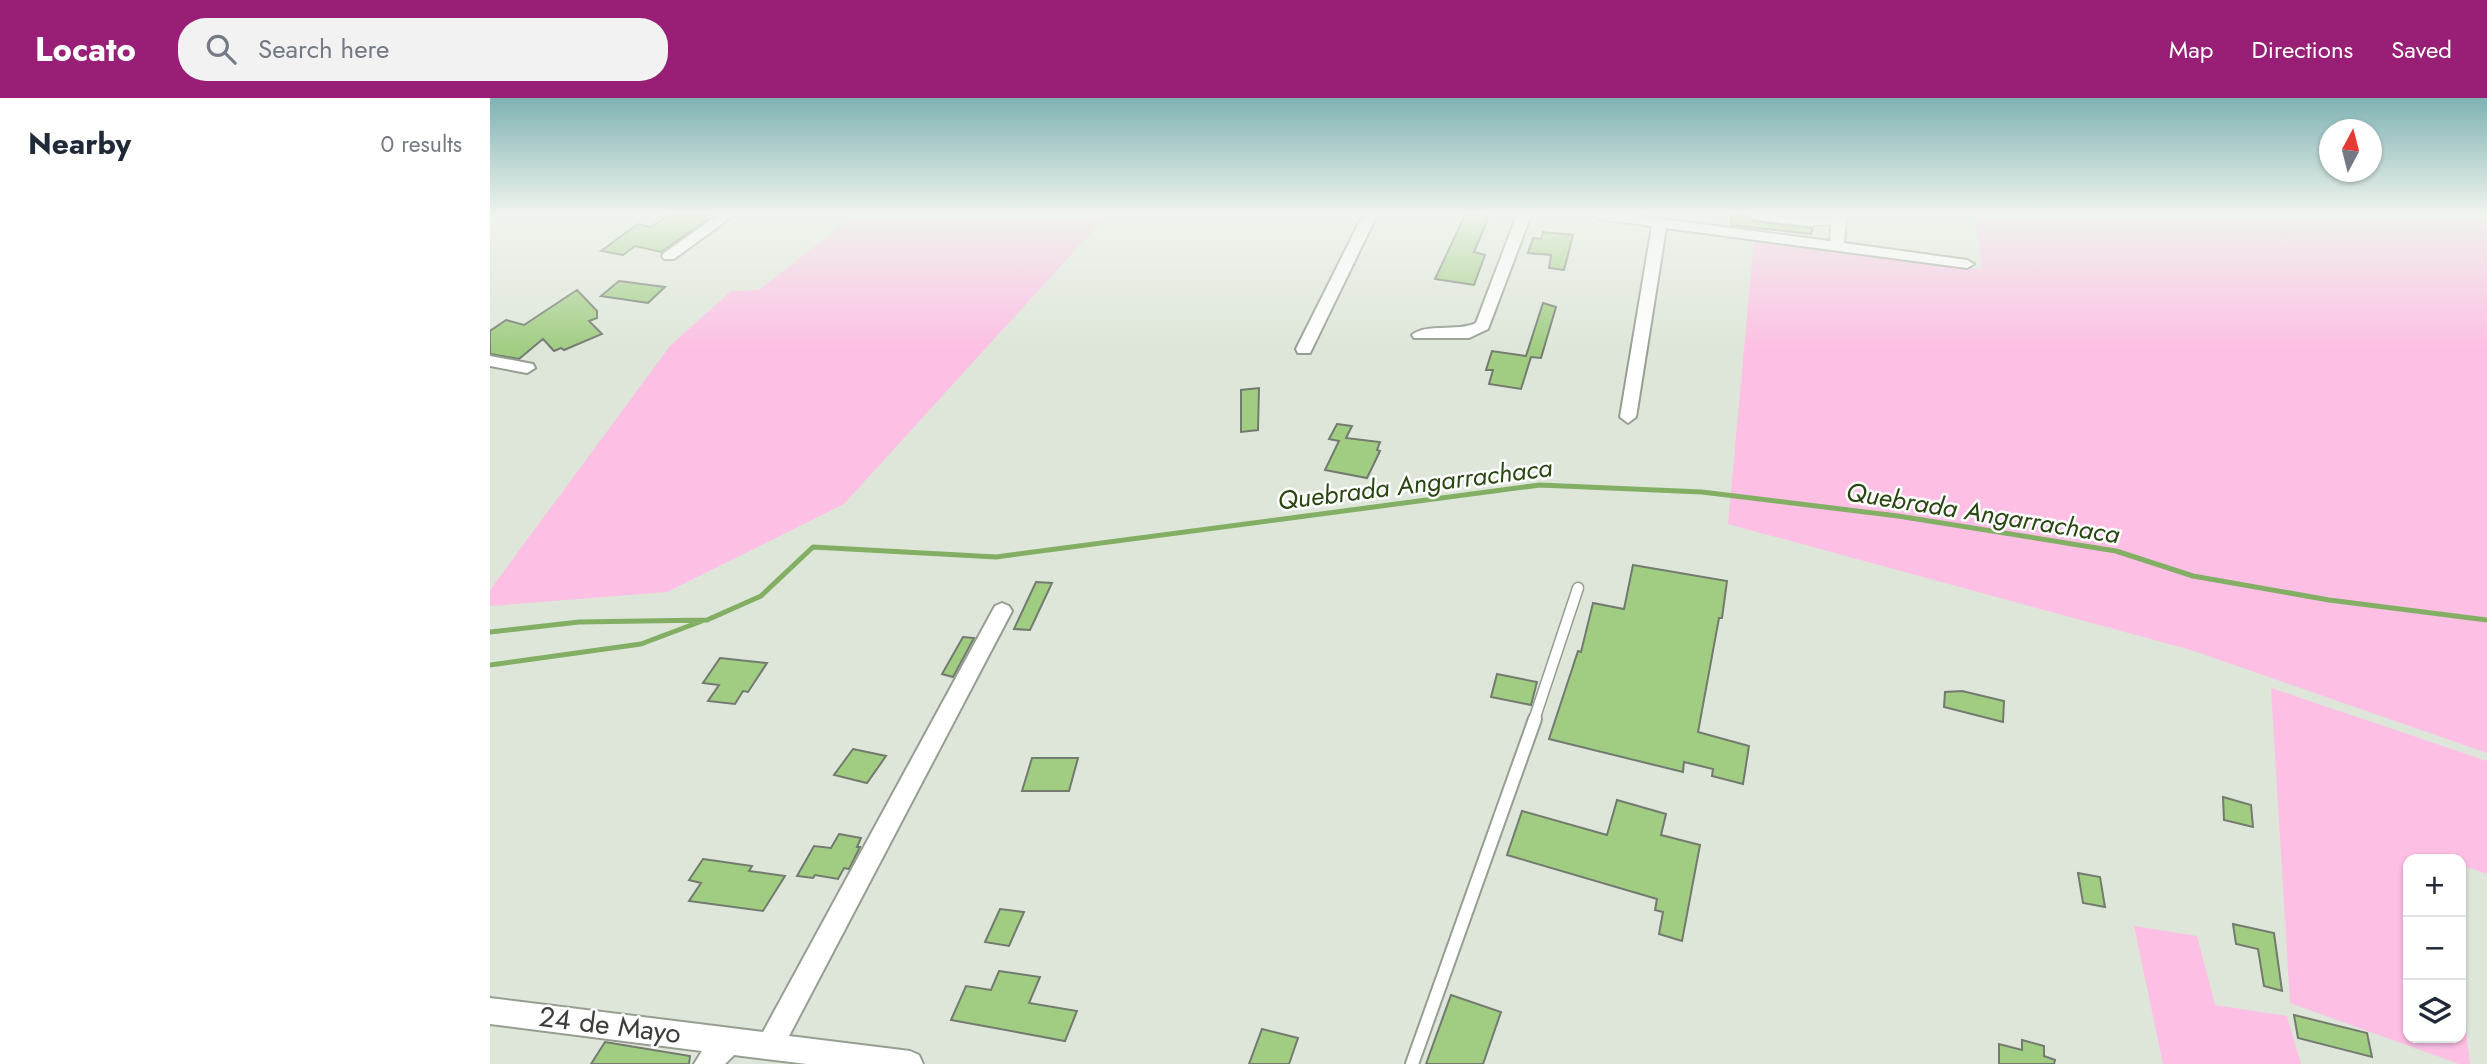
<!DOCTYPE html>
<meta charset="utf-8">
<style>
body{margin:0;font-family:Jost,sans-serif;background:#f2f2f3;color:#1f2937}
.controls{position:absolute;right:21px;bottom:21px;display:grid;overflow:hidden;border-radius:14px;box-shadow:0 2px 5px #0004}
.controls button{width:63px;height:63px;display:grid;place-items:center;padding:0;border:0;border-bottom:2px solid #e0e1e3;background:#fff;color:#1f2937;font:35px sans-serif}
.compass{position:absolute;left:1829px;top:21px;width:63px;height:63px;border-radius:50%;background:#fff;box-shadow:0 2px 5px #0004;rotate:7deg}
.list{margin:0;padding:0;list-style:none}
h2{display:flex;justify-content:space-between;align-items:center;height:91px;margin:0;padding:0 28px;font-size:30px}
h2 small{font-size:23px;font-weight:400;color:#747a83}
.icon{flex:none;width:38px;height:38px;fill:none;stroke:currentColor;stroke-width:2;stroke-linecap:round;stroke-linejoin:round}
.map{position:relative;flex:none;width:1997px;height:966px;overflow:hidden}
header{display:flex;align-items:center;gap:42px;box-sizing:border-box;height:98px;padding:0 35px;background:#991e76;color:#fff}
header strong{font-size:33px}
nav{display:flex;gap:38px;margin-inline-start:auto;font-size:24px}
.search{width:490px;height:63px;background:#f2f2f3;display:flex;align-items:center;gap:18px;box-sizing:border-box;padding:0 24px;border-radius:28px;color:#747a83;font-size:26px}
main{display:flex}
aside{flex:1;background:#fff}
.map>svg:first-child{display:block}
.green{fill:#fdbfe4}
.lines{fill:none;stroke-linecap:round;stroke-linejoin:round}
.stream{stroke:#83af64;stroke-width:5}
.building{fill:#a0cd82;stroke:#737a6f;stroke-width:2}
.lane-far2-casing{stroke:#969e92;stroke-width:10}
.lane-far1-casing{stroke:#969e92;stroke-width:13}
.lane-casing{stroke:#969e92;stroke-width:16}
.street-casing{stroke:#969e92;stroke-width:4}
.lane-far2{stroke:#fff;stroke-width:8}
.lane-far1{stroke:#fff;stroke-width:10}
.lane{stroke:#fff;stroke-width:12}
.street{fill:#fff;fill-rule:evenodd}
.labels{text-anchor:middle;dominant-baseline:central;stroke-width:5;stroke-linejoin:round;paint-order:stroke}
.water-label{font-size:26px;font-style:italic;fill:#294611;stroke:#fff}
.near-street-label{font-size:28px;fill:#3b3e39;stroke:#fff}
</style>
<header>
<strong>Locato</strong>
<div class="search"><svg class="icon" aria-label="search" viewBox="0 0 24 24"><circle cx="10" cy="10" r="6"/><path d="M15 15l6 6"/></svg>Search here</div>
<nav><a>Map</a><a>Directions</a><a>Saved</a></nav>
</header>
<main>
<aside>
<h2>Nearby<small>0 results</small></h2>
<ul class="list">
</ul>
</aside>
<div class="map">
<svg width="1997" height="966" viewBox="0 0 1997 966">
<rect width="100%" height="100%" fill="#dee6d9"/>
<path class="green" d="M365 117H617L354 406 177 494 0 508V492L180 248 241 193 269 192Z
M1485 117H1997V655L1701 552 1238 426 1264 143 1492 171Z
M1781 590 1997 663V776L1971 767V761H1918V940H1971V893L1980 966H1969L1800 905Z
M1644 828 1707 838 1725 907 1797 918 1811 966H1673Z"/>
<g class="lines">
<path class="stream" d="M0 534 89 524 217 522 271 498 323 449 506 459 1050 387 1212 394 1408 418 1626 453 1703 478 1839 502 1997 522
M0 567 151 546 212 523"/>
</g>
<path class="building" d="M179 117H224L171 154 145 148 133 157 111 153 148 126 161 129Z
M975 117 999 118 984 154 995 157 984 187 945 181Z
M1242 117H1257L1263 123 1323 130 1321 136 1241 127Z
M1053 134 1083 137 1074 172 1059 170 1061 157 1038 155 1043 140 1051 141Z
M129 183 175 189 158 205 111 198Z
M87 192 107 213V220L99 223 112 236 74 252 71 250 64 253 53 241 29 261 0 256V233L16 222 34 227Z
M1053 205 1066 209 1051 260 1041 259 1031 291 999 286 1003 272H996L1002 253 1036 258Z
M769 290 768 332 751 334V292Z
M847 326 862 328 856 340 890 344 887 352 890 353 877 380 835 372 849 343 839 341Z
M1143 467 1237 483 1232 520H1229L1208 634 1259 648 1253 686 1222 678 1223 671 1194 664 1193 674 1059 641 1088 553 1091 554 1103 505 1134 511Z
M546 484 562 485 540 532 524 531Z
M473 539 484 540 463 579 452 576Z
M230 560 277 565 258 594 253 593 245 606 218 603 229 587 213 585Z
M1007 576 1047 584 1041 607 1001 599Z
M1472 593 1514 603 1513 624 1454 609 1455 594Z
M363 651 396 658 377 685 344 677Z
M542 660H588L579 693H532Z
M1733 699 1761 707 1763 729 1734 722Z
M1127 702 1176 716 1171 737 1210 747 1192 843 1169 836 1173 814 1165 812 1167 801 1017 757 1032 713 1117 737Z
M349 736 371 740 367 749H370L359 771 354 770 348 781 325 777 323 780 307 778 324 748 341 750Z
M213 761 262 768 259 773 295 778 273 813 199 803 211 785 199 782Z
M1588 775 1610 779 1615 809 1593 805Z
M510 811 534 814 519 848 495 844Z
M1743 826 1784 835 1792 893 1774 888 1768 851 1746 846Z
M509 873 550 879 539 905 587 913 575 943 461 922 476 888 501 892Z
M961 897 1011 914 993 966H936Z
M1804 917 1877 935 1882 959 1808 940Z
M772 931 808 940 799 966H759Z
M1532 942 1554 948V958L1565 962 1564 966H1509V946L1532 952Z
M115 944 200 958 199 966H101Z"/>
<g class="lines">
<g class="lane-far2-casing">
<path id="lane-far2" d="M1264 117 1317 124 1349 122"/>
</g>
<g class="lane-far1-casing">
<path id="lane-far1" d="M1044 622 1088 490"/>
</g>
<g class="lane-casing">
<path id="lane" d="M922 966 1045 621"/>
</g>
<g class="street-casing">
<path id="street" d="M228 117H244L184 161H174L172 158 174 155Z
M873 117H887L822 251 820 255H808L806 251Z
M1027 117H1041L998 231 979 240H924L922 237C935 225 968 234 986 225Z
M1104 117H1142L1340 143 1342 117H1356L1354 145 1477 162 1484 166 1477 170 1176 130 1146 319 1138 325 1130 319 1162 128 1111 121Z
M0 258 43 266 45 270 37 275 0 268Z
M512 505 519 508 522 513 299 938 420 953 429 957 433 966H317L244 957 235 966H204L212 953 0 926V900L273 934 505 508Z"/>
</g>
<use href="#lane-far2" class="lane-far2"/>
<use href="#lane-far1" class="lane-far1"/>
<use href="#lane" class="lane"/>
<use href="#street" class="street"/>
</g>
<linearGradient id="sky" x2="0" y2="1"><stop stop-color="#7fb2b3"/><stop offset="0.46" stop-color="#f0f4ee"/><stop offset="1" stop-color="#f0f4ee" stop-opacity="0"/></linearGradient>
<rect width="1997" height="252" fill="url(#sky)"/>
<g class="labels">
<g class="water-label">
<text transform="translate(925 386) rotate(-7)">Quebrada Angarrachaca</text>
<text transform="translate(1493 415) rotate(9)">Quebrada Angarrachaca</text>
</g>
<g class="near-street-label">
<text transform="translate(120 927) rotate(7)">24 de Mayo</text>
</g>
</g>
</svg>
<div class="controls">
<button>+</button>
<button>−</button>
<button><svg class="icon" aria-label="layers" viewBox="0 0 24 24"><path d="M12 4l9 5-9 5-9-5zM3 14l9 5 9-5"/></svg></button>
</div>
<svg class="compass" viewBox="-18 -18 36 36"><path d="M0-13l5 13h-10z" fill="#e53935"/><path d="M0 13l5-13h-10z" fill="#747a83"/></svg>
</div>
</main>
